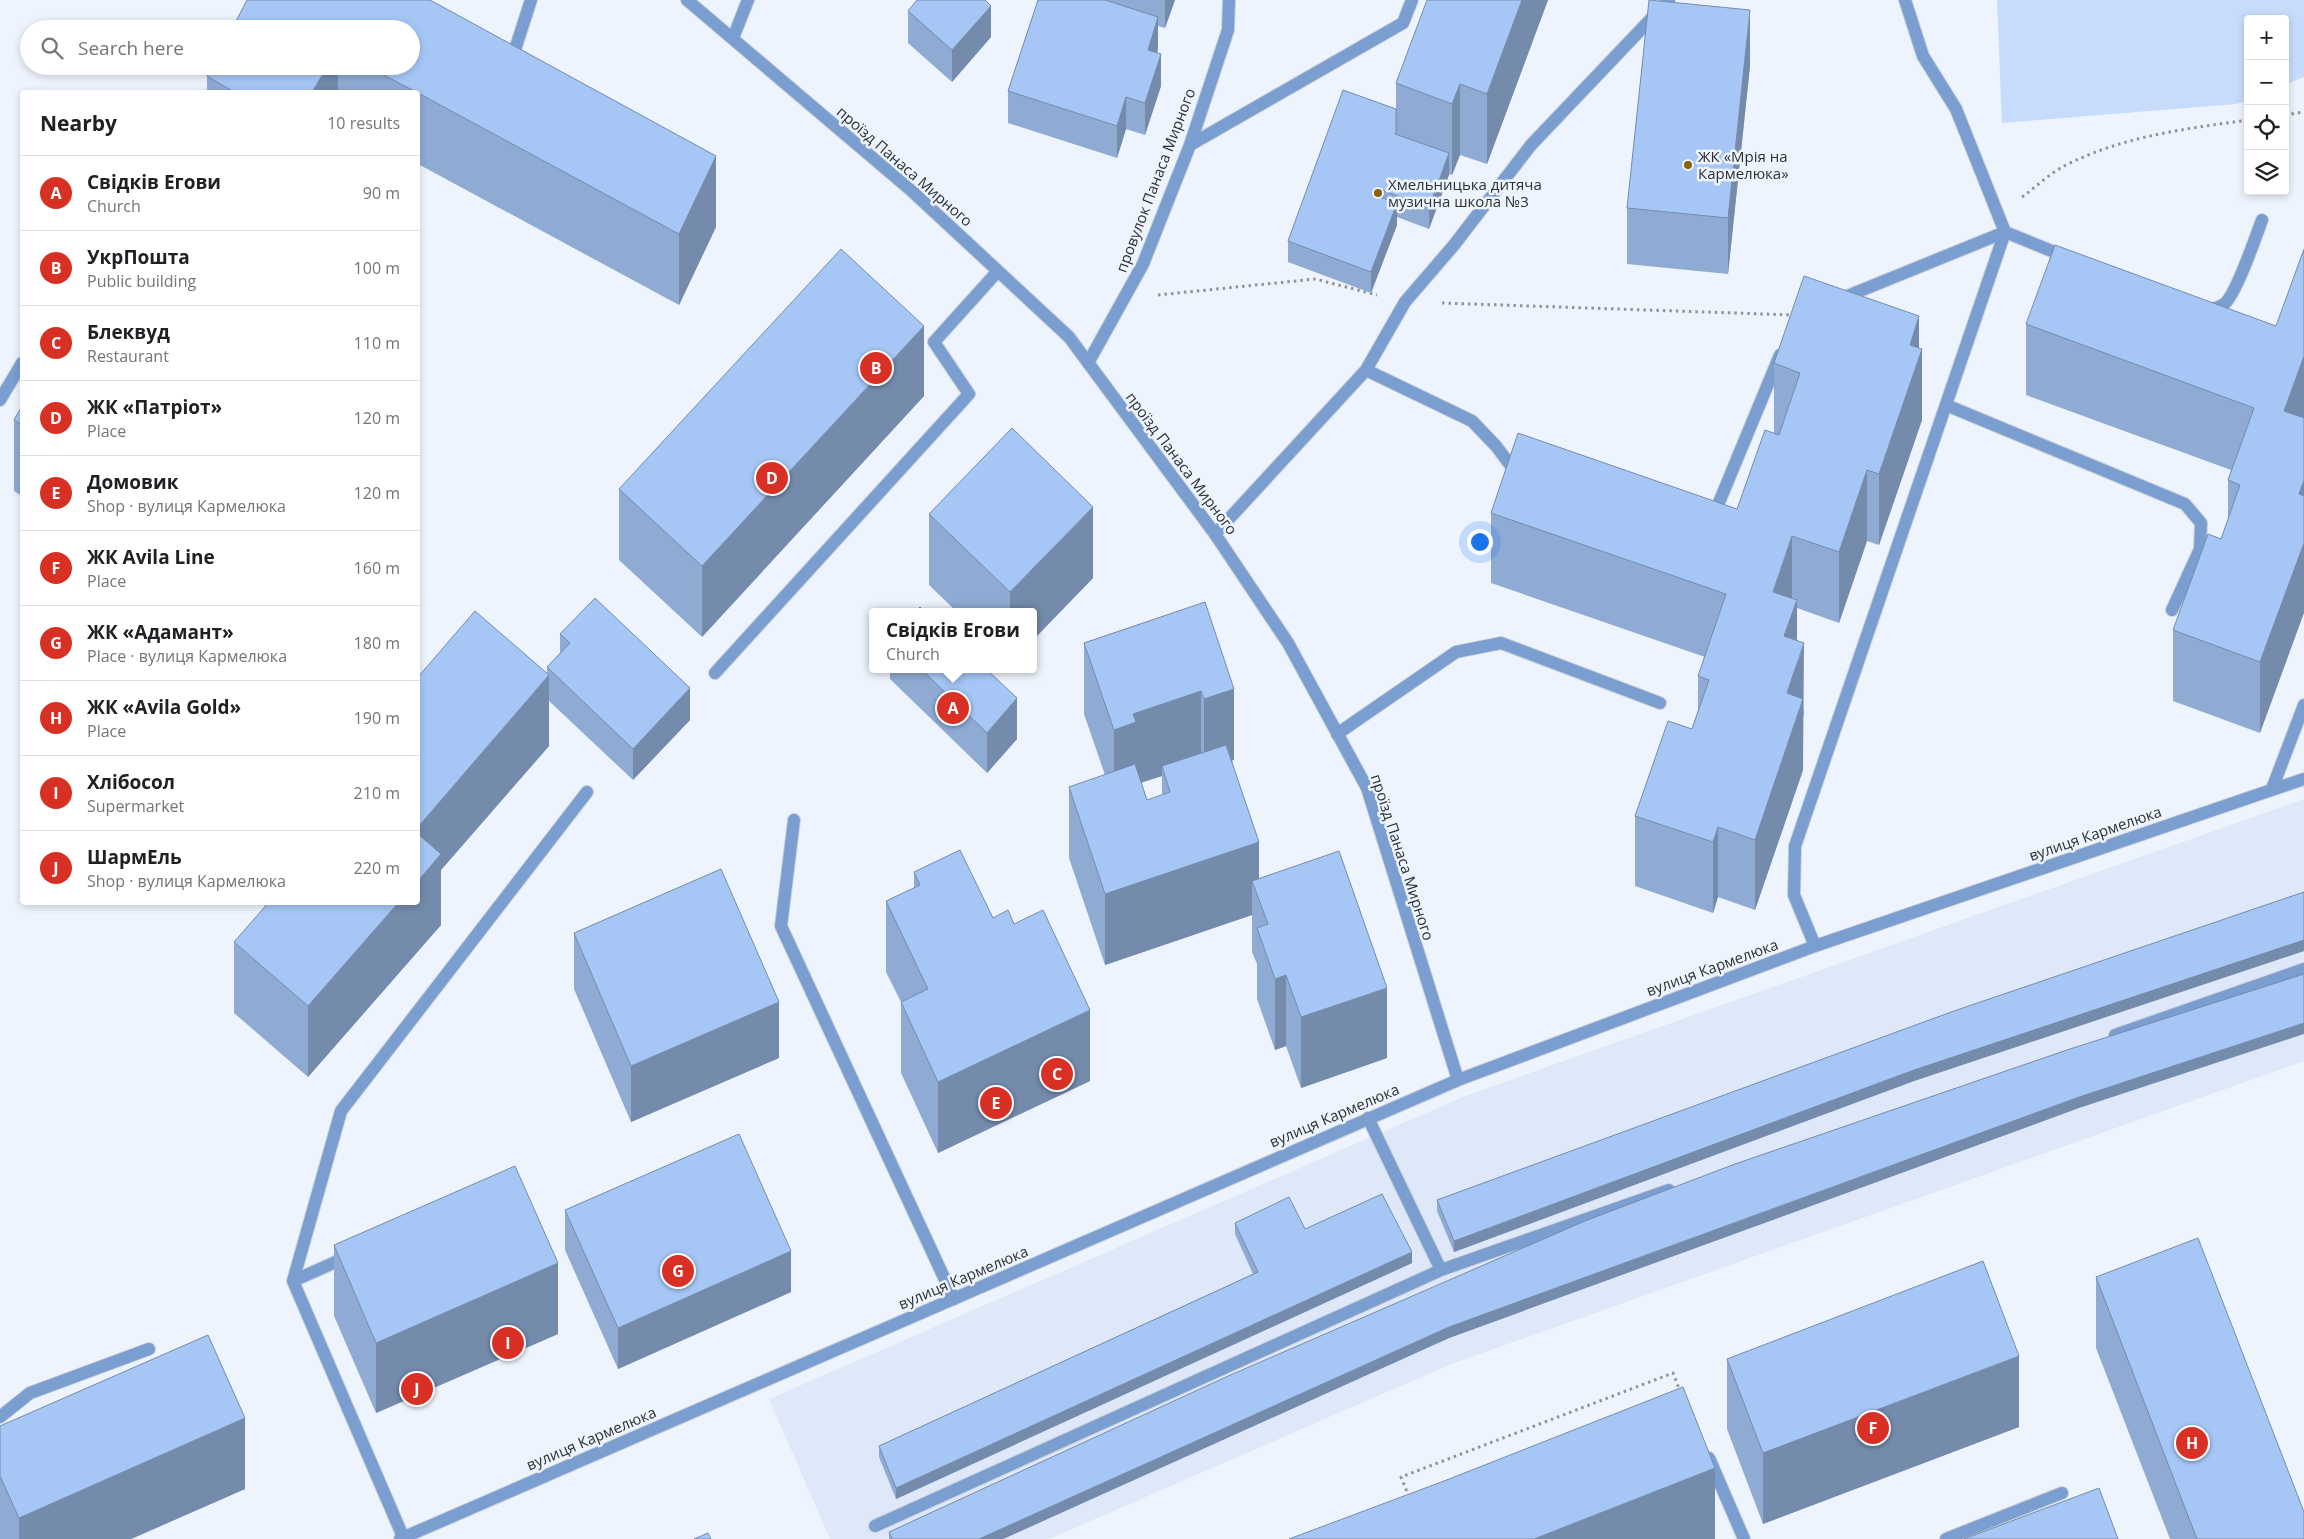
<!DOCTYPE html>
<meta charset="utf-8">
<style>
body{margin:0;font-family:"Open Sans",sans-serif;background:#f2f2f2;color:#202124}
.controls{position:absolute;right:15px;top:15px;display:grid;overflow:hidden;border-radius:5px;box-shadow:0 2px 8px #0003}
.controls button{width:45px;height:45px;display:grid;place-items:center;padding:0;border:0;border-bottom:1px solid #e0e0e0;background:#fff;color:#202124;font:25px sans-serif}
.you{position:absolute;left:1479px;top:541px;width:18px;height:18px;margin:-12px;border:4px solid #fff;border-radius:50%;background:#1a73e8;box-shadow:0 0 0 8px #1a73e833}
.badge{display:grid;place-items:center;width:32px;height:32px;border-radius:50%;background:#d93025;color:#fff;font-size:16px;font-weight:700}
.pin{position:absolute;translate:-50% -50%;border:2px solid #fff;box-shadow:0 1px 5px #0006}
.popup{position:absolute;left:869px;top:608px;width:168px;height:65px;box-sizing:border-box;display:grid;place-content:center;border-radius:5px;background:#fff;filter:drop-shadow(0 1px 4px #0005);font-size:16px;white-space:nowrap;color:#757577}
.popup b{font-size:19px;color:#202124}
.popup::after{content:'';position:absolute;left:50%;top:100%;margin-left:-10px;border:10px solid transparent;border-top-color:#fff}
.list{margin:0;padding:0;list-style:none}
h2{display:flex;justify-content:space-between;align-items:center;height:65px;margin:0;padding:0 20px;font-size:21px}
h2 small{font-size:16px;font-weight:400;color:#757577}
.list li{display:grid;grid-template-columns:32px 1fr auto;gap:15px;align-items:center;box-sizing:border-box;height:75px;padding:0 20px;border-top:1px solid #e0e0e0}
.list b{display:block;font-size:19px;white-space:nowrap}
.list p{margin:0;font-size:16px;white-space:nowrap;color:#757577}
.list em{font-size:16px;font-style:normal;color:#757577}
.icon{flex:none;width:28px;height:28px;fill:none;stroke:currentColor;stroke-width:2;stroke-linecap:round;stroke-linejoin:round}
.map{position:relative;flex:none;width:2304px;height:1539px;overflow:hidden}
.search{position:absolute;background:#fff;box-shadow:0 2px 8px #0003;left:20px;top:20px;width:400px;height:55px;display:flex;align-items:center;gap:12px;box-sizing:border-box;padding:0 18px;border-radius:28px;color:#757577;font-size:19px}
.panel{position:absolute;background:#fff;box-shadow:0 2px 8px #0003;left:20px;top:90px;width:400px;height:815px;border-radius:5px}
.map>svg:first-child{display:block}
.built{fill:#dee8f8}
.green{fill:#c7dcfc}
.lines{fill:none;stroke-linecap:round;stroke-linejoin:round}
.minor-casing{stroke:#cbd1d9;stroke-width:14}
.path{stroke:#8f949a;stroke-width:3;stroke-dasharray:2.5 4;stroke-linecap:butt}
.minor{stroke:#7b9ed0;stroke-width:12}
.wall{fill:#8fabd4;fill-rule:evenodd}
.shaded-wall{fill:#748bac}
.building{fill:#a6c7f6;stroke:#748bac}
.poi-dot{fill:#8d6107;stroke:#eef4fd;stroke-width:2}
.labels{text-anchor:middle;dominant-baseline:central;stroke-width:5;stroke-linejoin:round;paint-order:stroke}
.poi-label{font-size:15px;fill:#2e3134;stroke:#eef4fd;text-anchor:start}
.street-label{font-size:15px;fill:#2e3134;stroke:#eef4fd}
</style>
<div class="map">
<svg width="2304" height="1539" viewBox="0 0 2304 1539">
<rect width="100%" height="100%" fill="#eef4fd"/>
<path class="built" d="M2304 799V1061L1449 1365 1049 1539H830L769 1399 1465 1096Z"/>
<path class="green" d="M1997 0H2304V77L2285 85V19H2248V100L2236 104 2002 123Z"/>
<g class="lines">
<g class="minor-casing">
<path id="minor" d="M687 0 913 192 1069 337 1215 534 1288 643 1367 788 1458 1080
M733 38 748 0
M511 62 531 0
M1190 145 1403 23 1412 0
M1840 299 2005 232 2069 258
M2204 309C2210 310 2218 308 2223 305 2235 298 2256 236 2262 220
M1088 363 1143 264 1190 145 1228 30 1229 0
M1366 370 1472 421 1496 446 1517 474
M0 400 22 363
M1946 405 2185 504 2201 523 2200 549 2172 610
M1713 517 1780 355
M1215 534 1366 370 1405 302 1454 245 1531 145 1669 0
M715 673 969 394 934 342 998 271
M1337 734 1456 652 1501 643 1660 703
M2272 789 2304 705
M794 820 781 926 954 1299
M1815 946 1794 895 1795 846 2005 232 1956 109 1923 56 1905 0
M2115 1035 2304 969
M1368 1118 1441 1270
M349 1256 293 1281 404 1539
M293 1281 341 1111 587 792
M0 1417 30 1393 149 1349
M1709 1458 1744 1539
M875 1526 1441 1270 1669 1190
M400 1539 1458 1080 1815 946 2304 779
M1946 1539 2062 1493"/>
</g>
<path class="path" d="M2285 115 2304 112
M2022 197C2036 187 2050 173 2066 165 2124 136 2184 129 2248 120
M1158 295 1315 279 1377 295
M1442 303 1793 315
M1409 1497 1401 1477 1673 1373 1680 1391"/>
<use href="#minor" class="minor"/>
</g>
<path class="wall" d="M247 0H430L716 156V227L679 305 418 164V92H207V76L212 66H411V29H232Z
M1038 0H1175L1165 28 1158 26V49L1157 53 1161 86 1145 135 1126 129 1117 158 1008 123V91Z
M1548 0 1487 164 1460 155 1452 175 1449 174 1429 229 1397 217V225L1371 293 1288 262V241L1396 109V83Z
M908 11 991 37 952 82 908 43Z
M1750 66 1728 274 1627 264V208Z
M2026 324 2276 326 2260 733 2173 701V630L2221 539 2228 520V480L2231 470 2026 395Z
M1919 348 1922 420 1879 545 1867 541 1839 623 1797 608V641L1804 714 1803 717V770L1755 910 1718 897 1713 913 1635 886V816L1692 729 1698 710V676L1705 657 1491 583V513L1737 509 1774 433V363Z
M924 396 702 637 619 560V489Z
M22 406V496L14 491V420Z
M929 514 1093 578 1033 640V612H957L929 585Z
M1205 602 1234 760H1232L1259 878 1387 1058 1301 1088 1286 1046 1275 1050 1257 999V964L1252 952V915L1105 965 1069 858V787L1105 775 1084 714V643ZM1162 776V795L1147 800 1141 783Z
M560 634 690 720 633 780 549 701V746L441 870V925L308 1077 234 1013V942L418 902 547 673V667L560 653Z
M890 669H986L1017 739 987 773 890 679Z
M914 872 993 918 1014 924 1090 1081 938 1153 901 1073V1002L886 972V901L914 888Z
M2304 892V951L1914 1081 1454 1252 1437 1211V1200Z
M574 933 779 1058 631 1122 574 989Z
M2079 1108 1449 1338 1003 1539H889V1532Z
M565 1210 791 1292 618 1369 565 1250Z
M1235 1223 1305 1229 1412 1263 896 1499 879 1457V1446L1253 1274 1235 1234Z
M334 1245 558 1334 376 1413 334 1316Z
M2096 1277 2304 1539H2170L2096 1348Z
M1727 1359 2019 1427 1763 1524 1727 1429Z
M0 1426 245 1489 131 1539H0Z"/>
<path class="shaded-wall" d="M1165 0H1175L1165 28Z
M1522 0H1548L1487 164V94Z
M991 6V37L952 82V50Z
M1750 10V66L1728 274V218Z
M1158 17V49L1148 81V50Z
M1161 54V86L1145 135V103Z
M328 66H338V92H312Z
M1460 84V155L1452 175V104Z
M1126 97V129L1117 158V126Z
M1449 153V175L1429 229V208Z
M716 156V227L679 305V234Z
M1397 203V225L1371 293V272Z
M1919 316V357L1922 349V420L1879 545V474L1910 345Z
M924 326V396L702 637V566Z
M2304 356V427L2284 411Z
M1867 470V541L1839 623V552Z
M2304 480V613L2260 733V662L2299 494Z
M1093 507V578L1033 640V612H1010V592Z
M1792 536V607L1773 592Z
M1797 600V666L1804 643 1803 770 1755 910V840L1784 636Z
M549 675V746L441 870V925L308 1077V1006L399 902H418V827Z
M690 688V720L633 780V749Z
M1234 689V760L1204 770V699Z
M1201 691V762L1162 766V776L1136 784 1114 800V730L1133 714Z
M1017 698V739L987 773V733Z
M1718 827V897L1713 913V842Z
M1259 842V900L1252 881V915L1105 965V894Z
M2304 940V951L1914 1081 1454 1252V1241L1914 1070Z
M1286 975V1046L1275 1050V979Z
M1387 988V1058L1301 1088V1017Z
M779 1002V1058L631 1122V1066Z
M1090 1010V1081L938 1153V1082Z
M2304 1023V1034L2079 1108 1449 1338 1003 1539H979L1449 1327 2079 1097Z
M791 1251V1292L618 1369V1328Z
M1412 1252V1263L896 1499V1488Z
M558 1263V1334L376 1413V1343Z
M2019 1356V1427L1763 1524V1453Z
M245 1418V1489L131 1539H19V1518Z
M1715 1468V1539H1534Z"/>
<path class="building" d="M247 0H430L716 156 679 234 418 93V92H416L367 66H411V29H232Z
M917 0H985L991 6 952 50 908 11Z
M1038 0H1105L1158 17 1148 50 1161 54 1145 103 1126 97 1117 126 1008 91Z
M1427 0H1522L1487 94 1460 84 1452 104 1396 83Z
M1649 0 1750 10 1728 218 1627 208Z
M212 66H328L312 92H234L207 76Z
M1343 90 1396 109V131L1395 134 1449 153 1429 208 1380 189 1377 196 1397 203 1371 272 1288 241Z
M2055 245 2276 326 2304 249V356L2284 411 2304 418V480L2299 494 2304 496V543L2260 662 2173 630 2208 534 2221 539 2240 485 2228 480 2254 408 2026 324Z
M841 249 924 326 702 566 619 489Z
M1804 276 1919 316 1910 345 1922 349 1879 474 1867 470 1839 552 1792 536 1773 592 1797 600 1784 636 1804 643 1787 693 1803 699 1755 840 1718 827 1713 842 1635 816 1668 721 1692 729 1709 680 1698 676 1726 594 1491 513 1518 433 1737 509 1765 430 1779 435 1800 373 1774 363Z
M22 406V425L14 420Z
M1012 428 1093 507 1010 592 929 514Z
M595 598 690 688 633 749 547 667 570 643 560 634Z
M1205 602 1234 689 1204 699 1201 691 1133 714 1136 722 1114 730 1084 643Z
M920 607 925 612H915Z
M475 611 549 675 418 827V677Z
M921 669H986L1017 698 987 733Z
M1226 745 1259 842 1105 894 1069 787 1135 764 1147 800 1170 792 1162 766Z
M418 834 441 854 418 881Z
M960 850 993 918 1008 910 1014 924 1043 910 1090 1010 938 1082 901 1002 928 989 886 901 920 885 914 872Z
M1339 851 1387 988 1301 1017 1286 975 1275 979 1257 928 1268 924 1252 881Z
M721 869 779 1002 631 1066 574 933Z
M2304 892V940L1914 1070 1454 1241 1437 1200 1954 1011Z
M269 902H399L308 1006 234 942Z
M2304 974V1023L2079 1097 1449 1327 979 1539H892L889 1532 1226 1377 1585 1221 1735 1164 2067 1050Z
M739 1134 791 1251 618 1328 565 1210Z
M515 1166 558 1263 376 1343 334 1245Z
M1382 1194 1412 1252 896 1488 879 1446 1258 1272 1235 1223 1289 1197 1305 1229Z
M2198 1238 2304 1512V1539H2197L2096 1277Z
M1983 1261 2019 1356 1763 1453 1727 1359Z
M208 1335 245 1418 19 1518 0 1476V1426Z
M1683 1387 1715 1468 1534 1539H1289L1444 1481Z
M2099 1488 2118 1539H1964Z
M708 1533 711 1539H694Z"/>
<g class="poi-dot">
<circle cx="1688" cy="165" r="5"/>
<circle cx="1378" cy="193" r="5"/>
</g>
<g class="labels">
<g class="poi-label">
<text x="1698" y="156">ЖК «Мрія на<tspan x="1698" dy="17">Кармелюка»</tspan></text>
<text x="1388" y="184">Хмельницька дитяча<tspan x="1388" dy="17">музична школа №3</tspan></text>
</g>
<g class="street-label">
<text transform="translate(905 166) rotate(41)">проїзд Панаса Мирного</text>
<text transform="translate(1155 180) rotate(-69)">провулок Панаса Мирного</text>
<text transform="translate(1182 463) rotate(53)">проїзд Панаса Мирного</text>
<text transform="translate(2095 833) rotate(-19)">вулиця Кармелюка</text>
<text transform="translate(1403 857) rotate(72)">проїзд Панаса Мирного</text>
<text transform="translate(1712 967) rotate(-20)">вулиця Кармелюка</text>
<text transform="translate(1334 1115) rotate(-23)">вулиця Кармелюка</text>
<text transform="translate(963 1277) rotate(-23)">вулиця Кармелюка</text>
<text transform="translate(591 1438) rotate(-23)">вулиця Кармелюка</text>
</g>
</g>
</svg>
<div class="controls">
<button>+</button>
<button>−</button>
<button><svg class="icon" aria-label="locate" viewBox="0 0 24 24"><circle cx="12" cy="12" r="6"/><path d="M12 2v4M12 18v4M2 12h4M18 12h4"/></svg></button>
<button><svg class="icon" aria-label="layers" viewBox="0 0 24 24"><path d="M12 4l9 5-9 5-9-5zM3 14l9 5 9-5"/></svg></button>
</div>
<div class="you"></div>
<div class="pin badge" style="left:953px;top:708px">A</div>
<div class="popup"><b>Свідків Егови</b>Church</div>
<div class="pin badge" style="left:876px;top:368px">B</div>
<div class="pin badge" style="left:1057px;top:1074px">C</div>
<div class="pin badge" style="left:772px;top:478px">D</div>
<div class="pin badge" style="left:996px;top:1103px">E</div>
<div class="pin badge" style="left:1873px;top:1428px">F</div>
<div class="pin badge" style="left:678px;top:1271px">G</div>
<div class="pin badge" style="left:2192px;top:1443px">H</div>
<div class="pin badge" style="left:508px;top:1343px">I</div>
<div class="pin badge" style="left:417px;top:1389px">J</div>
<div class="search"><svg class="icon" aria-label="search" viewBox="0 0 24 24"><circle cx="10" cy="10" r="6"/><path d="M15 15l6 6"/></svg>Search here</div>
<section class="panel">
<h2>Nearby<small>10 results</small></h2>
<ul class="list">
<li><span class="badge">A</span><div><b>Свідків Егови</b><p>Church</p></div><em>90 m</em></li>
<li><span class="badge">B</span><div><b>УкрПошта</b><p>Public building</p></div><em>100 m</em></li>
<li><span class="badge">C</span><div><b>Блеквуд</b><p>Restaurant</p></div><em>110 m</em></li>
<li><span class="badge">D</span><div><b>ЖК «Патріот»</b><p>Place</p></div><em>120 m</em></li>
<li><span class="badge">E</span><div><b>Домовик</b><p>Shop · вулиця Кармелюка</p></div><em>120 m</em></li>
<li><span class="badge">F</span><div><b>ЖК Avila Line</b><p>Place</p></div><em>160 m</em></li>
<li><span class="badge">G</span><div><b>ЖК «Адамант»</b><p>Place · вулиця Кармелюка</p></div><em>180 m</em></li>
<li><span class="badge">H</span><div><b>ЖК «Avila Gold»</b><p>Place</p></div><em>190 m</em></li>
<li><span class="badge">I</span><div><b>Хлібосол</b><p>Supermarket</p></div><em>210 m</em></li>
<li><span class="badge">J</span><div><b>ШармЕль</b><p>Shop · вулиця Кармелюка</p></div><em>220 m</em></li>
</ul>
</section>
</div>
